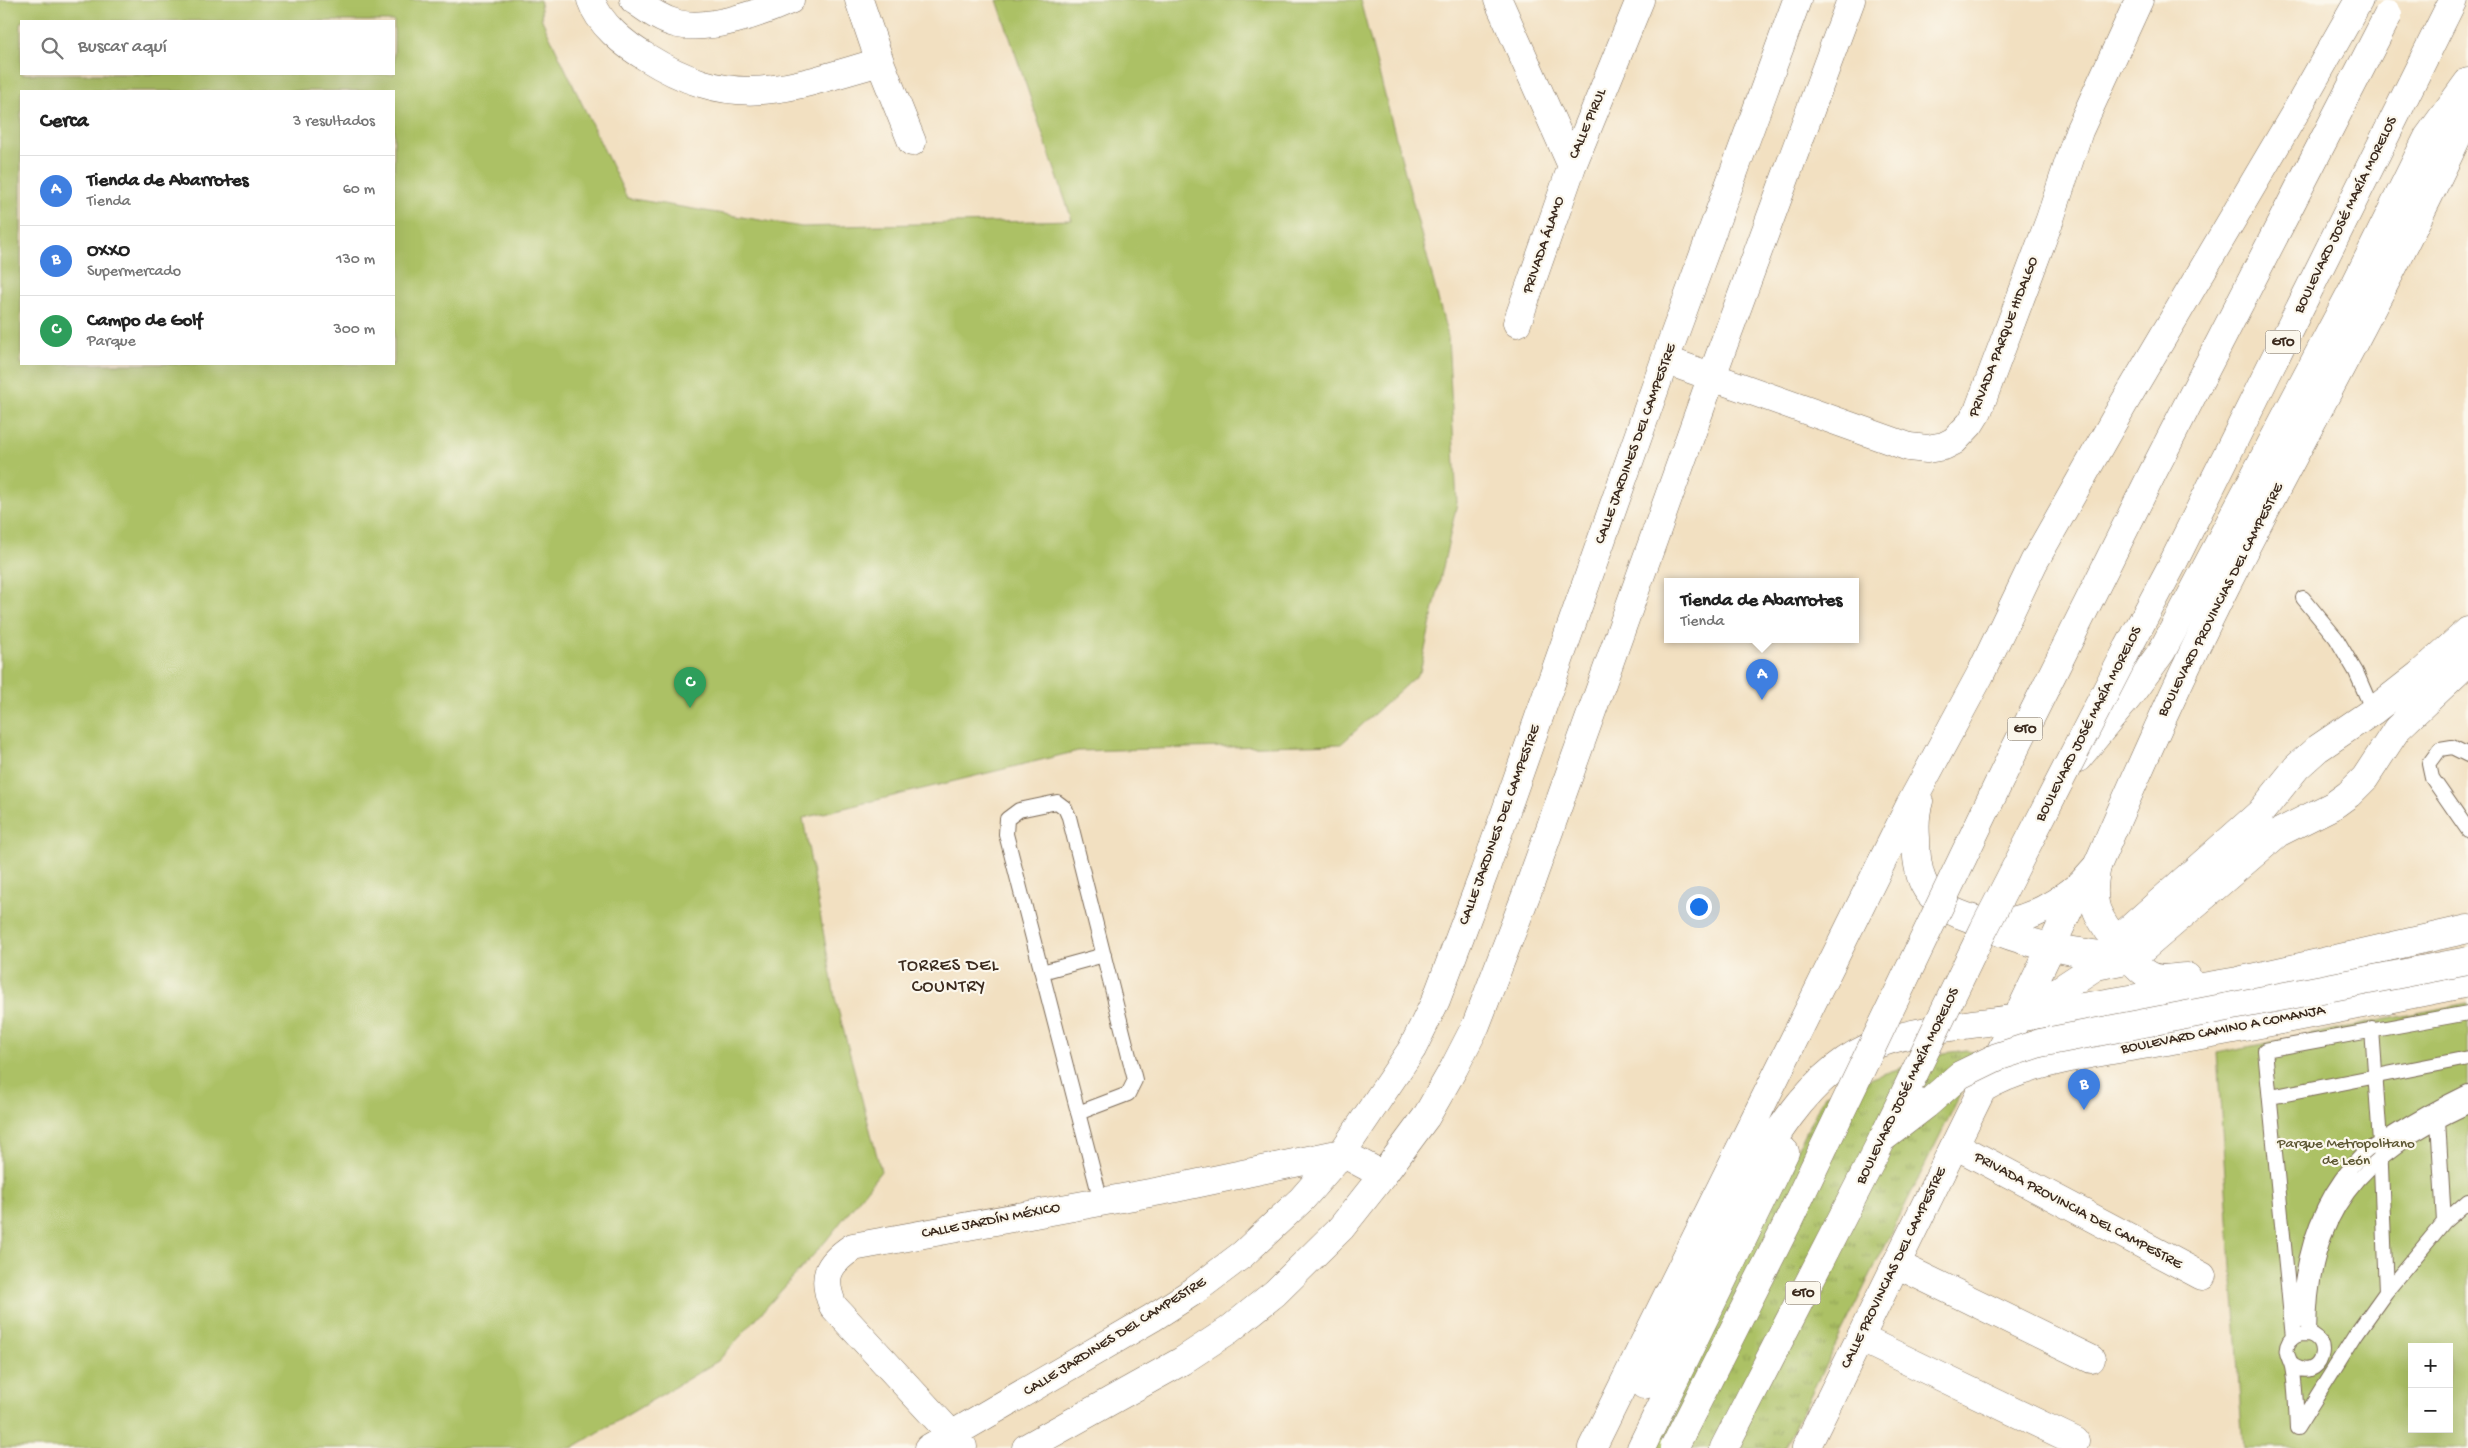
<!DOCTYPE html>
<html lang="es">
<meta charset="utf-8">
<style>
body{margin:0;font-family:"Gochi Hand",sans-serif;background:#f6f6f6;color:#222}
.controls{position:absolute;right:15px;bottom:15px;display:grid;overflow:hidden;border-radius:0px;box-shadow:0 5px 20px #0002}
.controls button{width:45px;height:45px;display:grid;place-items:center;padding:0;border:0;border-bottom:1px solid #e0e0e0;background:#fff;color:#222;font:25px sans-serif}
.you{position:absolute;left:1698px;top:906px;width:18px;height:18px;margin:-12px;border:4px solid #fff;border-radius:50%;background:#1a73e8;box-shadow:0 0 0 8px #1a73e833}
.badge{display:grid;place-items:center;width:32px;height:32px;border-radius:50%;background:#0f766e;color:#fff;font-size:16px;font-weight:700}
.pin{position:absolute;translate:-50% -41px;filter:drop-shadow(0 1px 2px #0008)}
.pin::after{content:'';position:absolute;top:26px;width:18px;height:15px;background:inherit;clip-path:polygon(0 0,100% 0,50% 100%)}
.popup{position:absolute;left:1664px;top:578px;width:195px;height:65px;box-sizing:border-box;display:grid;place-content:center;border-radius:0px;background:#fff;filter:drop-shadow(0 1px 4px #0005);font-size:16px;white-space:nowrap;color:#767676}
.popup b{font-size:19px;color:#222}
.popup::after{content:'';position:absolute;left:50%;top:100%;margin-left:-10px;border:10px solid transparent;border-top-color:#fff}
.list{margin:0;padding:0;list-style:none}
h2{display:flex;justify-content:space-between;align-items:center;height:65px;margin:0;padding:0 20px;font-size:21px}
h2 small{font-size:16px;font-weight:400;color:#767676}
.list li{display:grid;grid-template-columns:32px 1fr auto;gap:15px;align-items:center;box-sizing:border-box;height:70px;padding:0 20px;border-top:1px solid #e0e0e0}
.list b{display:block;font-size:19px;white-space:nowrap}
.list p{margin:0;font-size:16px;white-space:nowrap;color:#767676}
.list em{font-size:16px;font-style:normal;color:#767676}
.icon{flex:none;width:28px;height:28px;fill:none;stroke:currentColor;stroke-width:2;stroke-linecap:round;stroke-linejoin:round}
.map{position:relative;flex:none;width:2468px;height:1448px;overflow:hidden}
.search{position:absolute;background:#fff;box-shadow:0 5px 20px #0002;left:20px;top:20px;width:375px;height:55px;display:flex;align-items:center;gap:12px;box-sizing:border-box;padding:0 18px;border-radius:0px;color:#767676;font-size:19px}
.panel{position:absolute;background:#fff;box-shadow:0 5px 20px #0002;left:20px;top:90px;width:375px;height:275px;border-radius:0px}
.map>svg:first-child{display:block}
.grass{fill:url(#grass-tufts);stroke:#747642}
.park{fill:#acc165;stroke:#747642;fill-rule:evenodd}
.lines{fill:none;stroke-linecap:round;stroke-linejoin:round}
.service-casing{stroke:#7b6a57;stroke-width:16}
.minor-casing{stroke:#7b6a57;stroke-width:29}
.tertiary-casing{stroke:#7b6a57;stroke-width:29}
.primary-casing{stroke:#7b6a57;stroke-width:29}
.service{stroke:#fff;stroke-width:14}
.minor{stroke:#fff;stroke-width:28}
.tertiary{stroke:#fff;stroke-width:28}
.primary{stroke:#fff;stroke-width:28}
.primary-bridge-casing{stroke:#7b6a57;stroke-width:29;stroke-linecap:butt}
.primary-bridge{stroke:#fff;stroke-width:28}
.labels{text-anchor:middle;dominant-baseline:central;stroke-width:4.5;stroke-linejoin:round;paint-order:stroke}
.shield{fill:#fbf7ec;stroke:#75685c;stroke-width:1}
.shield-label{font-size:14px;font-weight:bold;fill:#3b2a1e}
.street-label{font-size:15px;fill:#3b2a1e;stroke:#fbf7ec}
.park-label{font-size:15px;fill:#5d5733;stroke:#fbf7ec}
.quarter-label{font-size:18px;letter-spacing:1px;fill:#3b2a1e;stroke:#fbf7ec}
</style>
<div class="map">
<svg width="2468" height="1448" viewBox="0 0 2468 1448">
<defs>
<pattern id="grass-tufts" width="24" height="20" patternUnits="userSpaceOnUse" patternTransform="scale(1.25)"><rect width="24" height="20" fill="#acc165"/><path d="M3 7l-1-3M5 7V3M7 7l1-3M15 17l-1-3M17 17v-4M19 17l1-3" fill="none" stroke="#8d9d53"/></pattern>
</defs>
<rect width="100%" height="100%" fill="#fbf7ec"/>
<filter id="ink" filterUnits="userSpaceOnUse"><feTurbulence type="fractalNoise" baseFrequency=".02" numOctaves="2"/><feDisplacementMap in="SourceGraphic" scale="10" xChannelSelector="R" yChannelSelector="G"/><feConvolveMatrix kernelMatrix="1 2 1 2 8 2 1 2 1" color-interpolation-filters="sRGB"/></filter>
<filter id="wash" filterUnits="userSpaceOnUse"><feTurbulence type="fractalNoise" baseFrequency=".0096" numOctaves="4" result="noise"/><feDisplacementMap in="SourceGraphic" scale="20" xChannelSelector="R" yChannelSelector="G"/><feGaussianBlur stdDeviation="1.12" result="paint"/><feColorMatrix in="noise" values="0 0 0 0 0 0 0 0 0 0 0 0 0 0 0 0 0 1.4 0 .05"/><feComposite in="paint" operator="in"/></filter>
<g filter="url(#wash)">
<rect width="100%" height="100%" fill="#f2e0c1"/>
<path class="grass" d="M1967 1050 1976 1052 1977 1061 1784 1448H1649L1825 1094 1944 1053Z"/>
<path class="park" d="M0 0H540L542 20 627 198 802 227 1072 220 997 0H1360L1448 337 1457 503 1420 672 1341 744 1078 751 803 818 835 998 881 1171 825 1242 718 1361 572 1448H0ZM21 21H394V74H21ZM21 91H394V364H21Z
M2468 1003V1448H2243L2217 1053ZM2412 1347H2449V1429H2412Z"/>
</g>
<g filter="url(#ink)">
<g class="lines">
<g class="service-casing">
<path id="service" d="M2303 598 2336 638 2356 672 2373 711
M2468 755 2452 747 2440 749 2429 764 2432 778 2468 830
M1042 972 1104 955
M2372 1029 2380 1142 2386 1292
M2271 1097 2468 1058
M1078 1113 1128 1094 1135 1080 1069 817 1065 808 1057 802 1019 810 1007 819 1006 834 1096 1182 1101 1201
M2438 1120 2444 1222
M2298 1321C2301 1259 2317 1199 2363 1154 2371 1146 2382 1141 2391 1135 2416 1119 2441 1105 2468 1092
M2309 1334C2310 1209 2359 1157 2468 1106
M2293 1338 2265 1050 2468 1013
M2292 1365C2323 1385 2334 1335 2305 1334 2299 1334 2293 1336 2289 1342 2283 1352 2290 1358 2292 1367 2296 1387 2296 1408 2297 1428
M2297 1428 2356 1334 2386 1292 2444 1222 2468 1201"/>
</g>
<g class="minor-casing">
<path id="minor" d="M591 0C599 24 625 45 646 57 736 113 787 88 880 62
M634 0C648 10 661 20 678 24 710 31 761 13 790 0
M859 0 880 62 912 142
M1498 0 1572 166
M1517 323 1572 166 1640 0
M1665 360 1909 447 1927 449 1944 446 1954 441 1970 424 1978 411 2050 219 2079 131 2139 0
M2101 959 2116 941 2260 813 2297 767 2317 749 2373 711 2419 675 2468 631
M2017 1018 2081 884 2097 866C2141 765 2185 665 2235 568 2313 417 2397 268 2468 114
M2017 1018 2096 966 2131 959 2278 833 2334 805 2349 794 2365 778 2397 729 2468 662
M1955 1145 2202 1276
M1896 1264 2091 1359
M1860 1338 2075 1441
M963 1447 833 1306C821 1277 827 1264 853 1247L1166 1190 1342 1153 1383 1175
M929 1448 1152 1318 1194 1291 1243 1254 1302 1199 1342 1153 1412 1049 1436 1000 1484 873 1665 360 1797 0
M1026 1448 1182 1361 1229 1330 1275 1293 1341 1228 1383 1175 1426 1117 1454 1068 1476 1025 1528 890 1712 376 1851 0"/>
</g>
<g class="tertiary-casing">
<path id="tertiary" d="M2097 866C2094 880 2092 894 2096 908 2101 924 2134 967 2148 975 2161 982 2174 977 2187 977
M1982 1089C2031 1058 2126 1049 2184 1038 2279 1021 2373 1002 2468 983
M1806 1448 2017 1018 2238 981 2468 929"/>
</g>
<g class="primary-casing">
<path id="primary" d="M2127 650 2171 567 2453 0
M2078 758 2130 695 2162 651 2354 287 2428 137 2468 82
M1919 801C1915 814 1915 825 1916 838 1916 875 1923 899 1959 914 1971 919 1987 924 2000 923 2030 920 2059 902 2081 884
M1984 925C2028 947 2083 953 2131 959
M1644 1385C1668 1339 1692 1293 1715 1247 1753 1175 1797 1072 1880 1043 1923 1028 1972 1025 2017 1018
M1592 1448 1910 805 1980 675 2034 562 2124 403 2295 113 2359 0
M1641 1448 1785 1152
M1724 1448 1883 1138"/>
</g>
<use href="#service" class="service"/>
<use href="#minor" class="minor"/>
<use href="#tertiary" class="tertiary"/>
<use href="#primary" class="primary"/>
<g class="primary-bridge-casing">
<path id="primary-bridge" d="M1886 1132 1984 929 2127 650
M1883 1138 1926 1105 1960 1075 1997 1057 2040 1043 2468 961
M1674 1448 1787 1224 2014 751 2154 470 2388 15"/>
</g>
<use href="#primary-bridge" class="primary-bridge"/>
</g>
</g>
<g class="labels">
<g class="shield">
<rect x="2265.5" y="330.5" width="35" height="23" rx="4"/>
<rect x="2007.5" y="717.5" width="35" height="23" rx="4"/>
<rect x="1785.5" y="1281.5" width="35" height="23" rx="4"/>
</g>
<g class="shield-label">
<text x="2283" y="342">GTO</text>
<text x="2025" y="729">GTO</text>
<text x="1803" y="1293">GTO</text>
</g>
<g class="street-label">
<text transform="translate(1588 124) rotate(-67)">CALLE PIRUL</text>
<text transform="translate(2346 215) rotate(-64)">BOULEVARD JOSÉ MARÍA MORELOS</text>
<text transform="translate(1544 245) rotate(-71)">PRIVADA ÁLAMO</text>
<text transform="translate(2004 337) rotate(-69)">PRIVADA PARQUE HIDALGO</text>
<text transform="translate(1636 444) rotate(-70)">CALLE JARDINES DEL CAMPESTRE</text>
<text transform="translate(2221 600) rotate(-63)">BOULEVARD PROVINCIAS DEL CAMPESTRE</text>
<text transform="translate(2089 724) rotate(-63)">BOULEVARD JOSÉ MARÍA MORELOS</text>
<text transform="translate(1500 825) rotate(-70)">CALLE JARDINES DEL CAMPESTRE</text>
<text transform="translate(2223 1030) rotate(-11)">BOULEVARD CAMINO A COMANJA</text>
<text transform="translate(1908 1086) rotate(-64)">BOULEVARD JOSÉ MARÍA MORELOS</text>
<text transform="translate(2078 1211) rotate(28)">PRIVADA PROVINCIA DEL CAMPESTRE</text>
<text transform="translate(991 1221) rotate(-11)">CALLE JARDÍN MÉXICO</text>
<text transform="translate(1894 1268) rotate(-64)">CALLE PROVINCIAS DEL CAMPESTRE</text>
<text transform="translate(1115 1337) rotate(-32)">CALLE JARDINES DEL CAMPESTRE</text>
</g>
<g class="park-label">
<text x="2346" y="1144">Parque Metropolitano<tspan x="2346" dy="17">de León</tspan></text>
</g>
<g class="quarter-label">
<text x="949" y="966">TORRES DEL<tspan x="949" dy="21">COUNTRY</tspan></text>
</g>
</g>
</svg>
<div class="controls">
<button>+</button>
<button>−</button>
</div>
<div class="you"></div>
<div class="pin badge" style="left:1762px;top:700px;background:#3f7fe0">A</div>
<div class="popup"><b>Tienda de Abarrotes</b>Tienda</div>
<div class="pin badge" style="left:2084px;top:1110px;background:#3f7fe0">B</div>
<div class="pin badge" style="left:690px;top:708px;background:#2e9e5b">C</div>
<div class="search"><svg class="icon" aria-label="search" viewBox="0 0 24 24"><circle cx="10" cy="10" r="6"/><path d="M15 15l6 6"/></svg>Buscar aquí</div>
<section class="panel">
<h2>Cerca<small>3 resultados</small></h2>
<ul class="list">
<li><span class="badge" style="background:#3f7fe0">A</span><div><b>Tienda de Abarrotes</b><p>Tienda</p></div><em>60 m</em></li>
<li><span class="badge" style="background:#3f7fe0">B</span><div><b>OXXO</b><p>Supermercado</p></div><em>130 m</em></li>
<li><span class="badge" style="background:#2e9e5b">C</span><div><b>Campo de Golf</b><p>Parque</p></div><em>300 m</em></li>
</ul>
</section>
</div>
